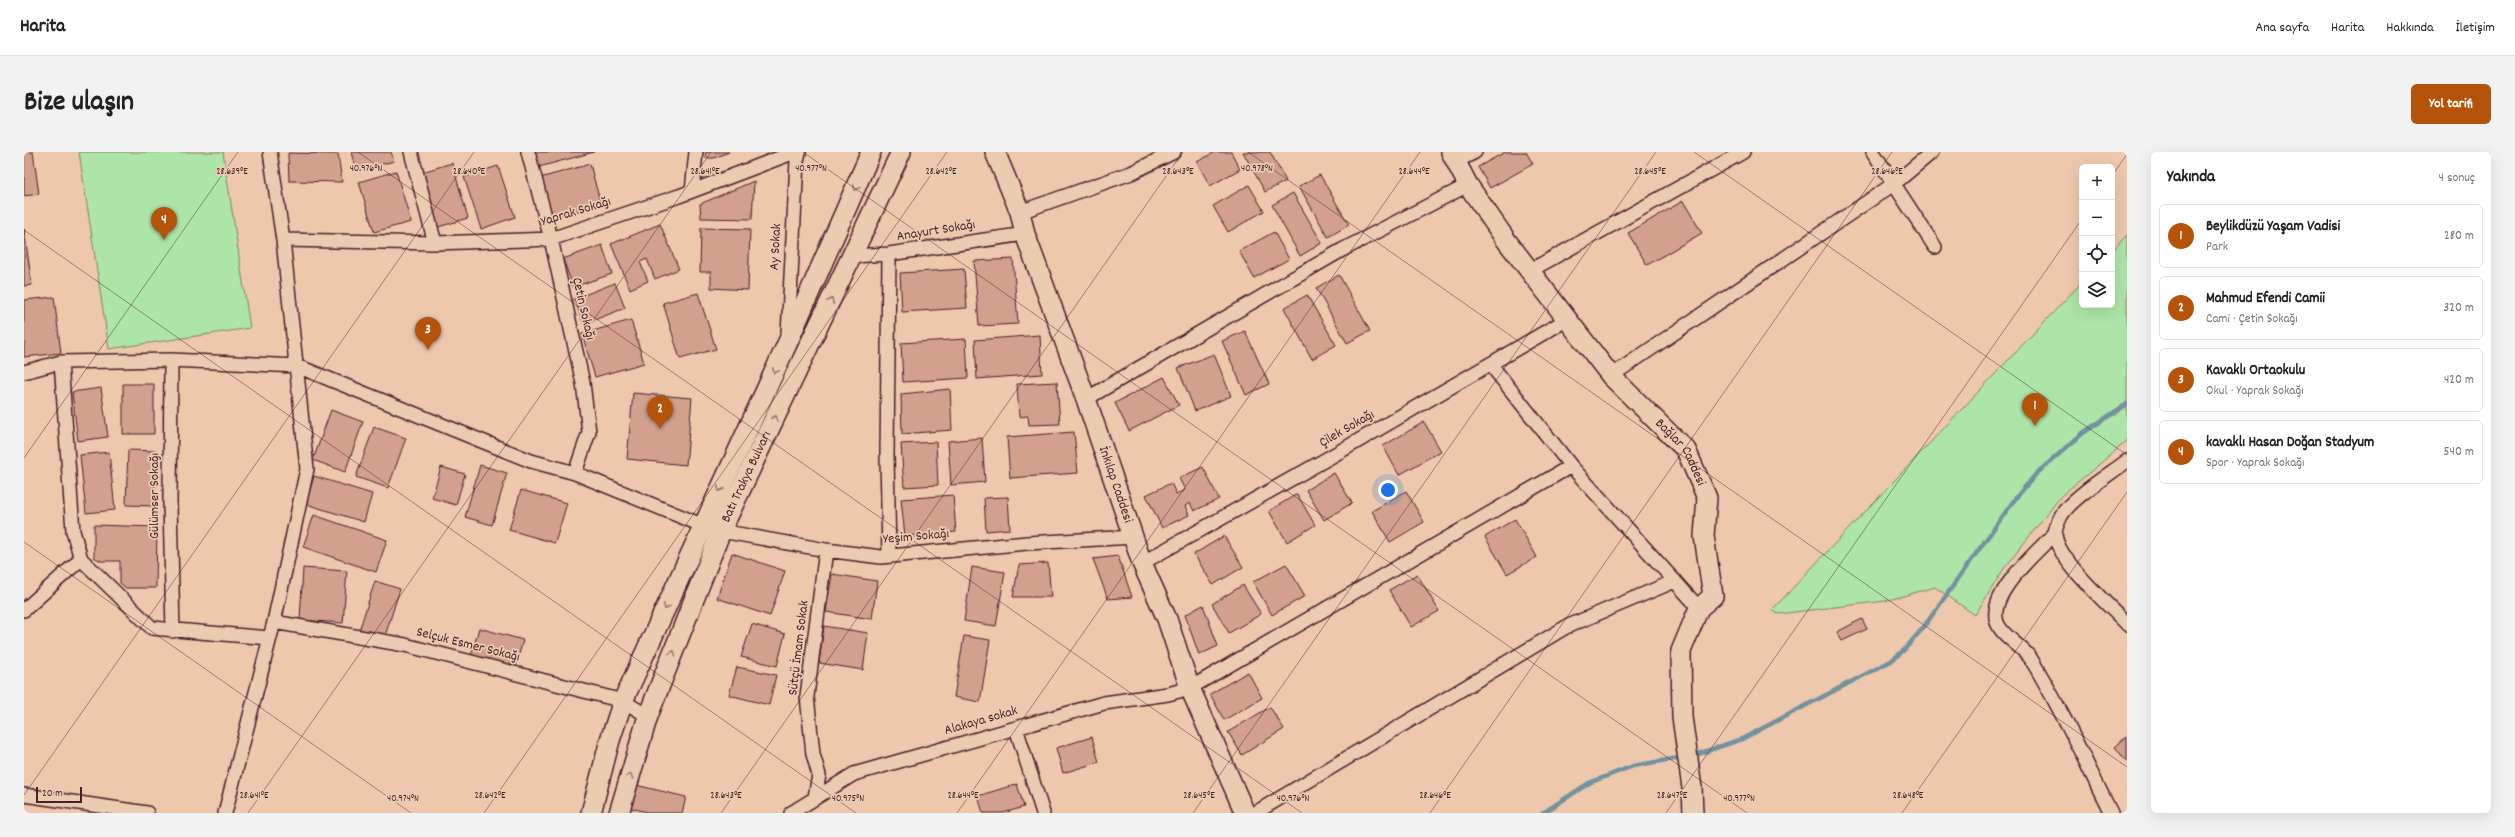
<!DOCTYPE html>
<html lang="tr">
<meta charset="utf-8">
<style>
body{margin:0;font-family:Dekko,sans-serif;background:#f2f2f2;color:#222}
.controls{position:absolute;right:12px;top:12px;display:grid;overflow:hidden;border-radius:6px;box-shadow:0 4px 16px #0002}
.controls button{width:36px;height:36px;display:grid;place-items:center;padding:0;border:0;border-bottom:1px solid #e0e0e0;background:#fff;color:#222;font:20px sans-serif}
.scale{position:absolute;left:12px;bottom:10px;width:46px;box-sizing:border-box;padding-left:4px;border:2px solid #4a1f2b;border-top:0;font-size:11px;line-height:14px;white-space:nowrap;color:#4a1f2b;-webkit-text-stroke:3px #eaccb1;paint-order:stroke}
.you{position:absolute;left:1364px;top:338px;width:14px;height:14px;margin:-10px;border:3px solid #fff;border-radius:50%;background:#1a73e8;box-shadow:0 0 0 6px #1a73e833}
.badge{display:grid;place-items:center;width:26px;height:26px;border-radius:50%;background:#b45309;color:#fff;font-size:13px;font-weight:700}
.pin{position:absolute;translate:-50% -33px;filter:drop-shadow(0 1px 2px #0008)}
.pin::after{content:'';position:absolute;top:21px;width:14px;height:12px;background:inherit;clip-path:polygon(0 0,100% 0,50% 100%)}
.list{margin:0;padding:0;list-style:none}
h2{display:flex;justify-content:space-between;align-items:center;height:52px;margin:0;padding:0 16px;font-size:17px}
h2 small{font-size:13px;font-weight:400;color:#767676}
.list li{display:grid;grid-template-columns:26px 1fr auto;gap:12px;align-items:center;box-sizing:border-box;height:64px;margin:0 8px 8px;padding:0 8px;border:1px solid #e0e0e0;border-radius:6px}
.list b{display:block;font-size:15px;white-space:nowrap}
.list p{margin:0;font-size:13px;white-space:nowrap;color:#767676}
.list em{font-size:13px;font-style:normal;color:#767676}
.icon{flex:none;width:22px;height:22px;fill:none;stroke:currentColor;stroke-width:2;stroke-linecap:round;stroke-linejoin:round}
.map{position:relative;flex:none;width:2103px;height:661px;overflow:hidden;border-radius:6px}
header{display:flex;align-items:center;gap:24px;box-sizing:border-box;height:56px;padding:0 20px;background:#fff;border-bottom:1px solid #e0e0e0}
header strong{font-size:19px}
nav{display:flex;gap:22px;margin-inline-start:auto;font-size:14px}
.intro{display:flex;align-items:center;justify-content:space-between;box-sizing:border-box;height:96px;padding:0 24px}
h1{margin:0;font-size:28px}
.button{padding:10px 18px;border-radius:6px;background:#b45309;color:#fff;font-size:14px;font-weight:700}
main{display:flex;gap:24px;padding:0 24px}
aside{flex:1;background:#fff;border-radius:6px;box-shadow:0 4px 16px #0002}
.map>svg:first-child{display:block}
.green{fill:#ade4a8;stroke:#7c826a}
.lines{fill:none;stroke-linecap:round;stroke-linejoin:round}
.stream{stroke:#73929f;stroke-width:4.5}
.building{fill:#d2a08d;stroke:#4a1f2b}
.street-casing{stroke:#4a1f2b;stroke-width:16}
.secondary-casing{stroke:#4a1f2b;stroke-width:22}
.street{stroke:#eaccb1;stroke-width:13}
.secondary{stroke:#eaccb1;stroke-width:19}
.oneway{stroke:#9a766e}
.ticks{fill:none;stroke:#4a1f2b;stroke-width:1;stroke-opacity:0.45}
.labels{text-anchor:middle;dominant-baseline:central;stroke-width:3.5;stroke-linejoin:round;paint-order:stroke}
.street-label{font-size:14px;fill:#4a1f2b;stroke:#eaccb1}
.ticks-label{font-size:10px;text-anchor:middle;fill:#4a1f2b;stroke:#eaccb1;stroke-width:3.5;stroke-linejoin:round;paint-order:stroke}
</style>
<header>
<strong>Harita</strong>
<nav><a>Ana sayfa</a><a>Harita</a><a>Hakkında</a><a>İletişim</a></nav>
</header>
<div class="intro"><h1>Bize ulaşın</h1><a class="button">Yol tarifi</a></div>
<main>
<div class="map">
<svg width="2103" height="661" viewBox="0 0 2103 661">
<rect width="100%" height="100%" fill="#edc8ad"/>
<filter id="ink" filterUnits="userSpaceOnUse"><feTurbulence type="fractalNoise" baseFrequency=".025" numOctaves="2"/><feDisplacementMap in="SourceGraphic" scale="8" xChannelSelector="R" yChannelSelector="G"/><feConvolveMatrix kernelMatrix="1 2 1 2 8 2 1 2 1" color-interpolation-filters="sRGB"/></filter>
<g filter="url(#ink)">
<path class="green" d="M55 0H199L226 176 85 197Z
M2103 83V289L2037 344 1979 418 1951 463 1911 435 1861 449 1754 462 1748 458 2058 130V153H2088V99Z"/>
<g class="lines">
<path class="stream" d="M1668 604 1718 587 1867 509 1880 498 1899 476 1991 347 2012 322 2059 281 2103 252
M1519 661 1565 631 1609 614 1660 605"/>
</g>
<path class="building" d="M0 0H9L15 42 0 44Z
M327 0H367L370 9 332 19Z
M510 0H570L515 15Z
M682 0H705L690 6H681Z
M1191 0H1207L1216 17 1186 34 1173 10Z
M1219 0H1246L1262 29 1241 40Z
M1481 0H1502L1509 12 1466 36 1454 15Z
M264 1 314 2 318 30 265 29Z
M428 11 444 66 411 76 395 21Z
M566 12 577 53 527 66 516 26Z
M474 14 491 65 457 77 440 25Z
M372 19 387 70 350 80 335 30Z
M1296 23 1325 73 1304 85 1275 34Z
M730 29 728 67 677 66 676 52Z
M1225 33 1240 59 1204 80 1189 54Z
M1269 41 1298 91 1276 104 1248 53Z
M1659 49 1678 81 1623 113 1604 81Z
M636 72 655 117 631 127 623 107 616 110 624 129 606 137 587 92Z
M677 76 726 77 724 138 687 136V120H676Z
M0 77 8 133 0 134Z
M1250 80 1265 107 1230 126 1215 99Z
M578 93 588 122 549 135 539 107Z
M989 107 994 172 955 174 950 109Z
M940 117 943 156 878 160 876 121Z
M1315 123 1346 179 1323 191 1292 136Z
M591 131 601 156 560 172 550 147Z
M674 141 692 197 656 207 639 151Z
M1283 143 1312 193 1288 207 1260 156Z
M30 145 37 201 0 205V148Z
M607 168 620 211 571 225 558 182Z
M1221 179 1245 232 1222 243 1198 189Z
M1016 183 1018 222 953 227 951 188Z
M942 187 944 226 879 230 877 191Z
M1190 202 1207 244 1171 259 1154 216Z
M1140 225 1155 253 1105 279 1091 251Z
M1033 230 1036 272 1005 273 1004 264 995 265 993 232Z
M99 232H130V282H99Z
M77 236 84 285 54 289 48 240Z
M926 237 928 278 878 282 877 242Z
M609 241 668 246 662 313 603 307Z
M307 258 339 270 321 320 289 308Z
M1400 270 1417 299 1375 323 1359 294Z
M350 275 382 286 364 336 332 325Z
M1050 280 1054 321 986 326 983 285Z
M958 286 961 330 927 333 924 289Z
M912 290 914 333 880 335 877 292Z
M104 298 132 299 130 354 102 353Z
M85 300 91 358 62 361 56 303Z
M456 313 483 321 468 373 441 365Z
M417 315 441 322 432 353 408 346Z
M1179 315 1195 347 1170 359 1166 351 1161 354 1165 363 1138 376 1122 343 1147 331 1152 342 1161 338 1155 326Z
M1310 321 1328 351 1300 368 1282 338Z
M290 324 348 342 340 370 282 352Z
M497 338 543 351 531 391 485 378Z
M1382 339 1400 370 1366 390 1348 359Z
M1273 342 1291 373 1263 390 1245 359Z
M929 343 932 380 881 384 877 347Z
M984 345 986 377 962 379 960 346Z
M290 363 363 388 352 420 279 395Z
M1491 367 1513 405 1483 422 1461 385Z
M70 373 133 375 132 436H102L96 431V409H77L70 405Z
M1200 384 1219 415 1189 433 1170 402Z
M708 401 761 419 746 464 693 446Z
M1094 404 1108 445 1084 447 1069 407Z
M1024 411 1027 445H989L995 413Z
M1262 412 1281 444 1248 463 1229 430Z
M948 415 981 420 972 474 940 469Z
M279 416 323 419 319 471 276 468Z
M808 422 853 429 848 467 802 460Z
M1393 422 1415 459 1387 475 1365 438Z
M351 429 376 437 360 487 335 479Z
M1219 433 1237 462 1205 481 1188 452Z
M1179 453 1194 494 1175 503 1161 463Z
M1838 467 1843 477 1818 489 1813 480Z
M728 472 761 482 753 514 717 505Z
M800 474 844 481 839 518 795 511Z
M455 476 499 488 491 517 447 504Z
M940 484 966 488 956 550 930 545Z
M713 515 752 523 745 553 705 543Z
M1224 520 1238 546 1200 568 1186 542Z
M1246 555 1260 577 1218 603 1204 580Z
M2103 584V610L2091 595Z
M1068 585 1075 610 1039 621 1032 596Z
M993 632 1000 655 979 661H959L954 644Z
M612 633 662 645 658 661H627L607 656Z"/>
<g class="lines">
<g class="street-casing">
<path id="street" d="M387 0 411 91
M504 0 527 87 559 231 565 280 551 321
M1849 0 1911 95
M1431 10 1451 0
M668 39 672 0
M996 60 1107 21 1150 0
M259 88 411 91 527 87 655 44 771 0
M828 104 865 102 1001 82
M1507 118 1719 0
M764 182 773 9 775 0
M147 208 146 352 149 479
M37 210 49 379 57 407 128 476 245 486
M1467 213 1547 314 1675 456
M0 220 37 210 147 208 273 214 507 309 551 321 680 374 697 379 802 398 857 405 1003 391 1110 385
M1587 224 1871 31 1908 0
M1062 247 1318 98 1444 33
M2103 309C2086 322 2047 346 2037 364 2035 368 2031 377 2031 382 2033 408 2084 452 2103 472
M2031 381C2013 400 1968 438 1972 466 1974 483 1998 493 2007 507 2037 556 2061 609 2087 661
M865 404 863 303 865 102
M1118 411 1315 300 1542 168
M0 458 57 407
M250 470 381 493 599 549 624 564
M992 576 1019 661
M0 643 123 661
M791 645 795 623 789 602 783 544 802 398
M201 661 250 470 283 317 259 88 246 0
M767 661 830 622 1080 551 1144 542 1166 536 1547 314
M1231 661 1542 475 1651 429"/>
</g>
<g class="secondary-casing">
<g id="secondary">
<path id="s1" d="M971 0 996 60 1001 82 1062 247 1118 411 1143 467 1166 536 1221 661"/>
<path id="s2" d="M1427 0 1444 33 1482 88 1587 224 1662 298 1683 346 1680 384 1689 444 1675 456 1657 499 1658 565 1668 636 1669 661"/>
<path d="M567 661 586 588 599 549 763 192 847 0"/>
<path id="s3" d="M595 661 624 564 697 379 877 0"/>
</g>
</g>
<use href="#street" class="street"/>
<use href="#secondary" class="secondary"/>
</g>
<defs><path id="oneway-chevron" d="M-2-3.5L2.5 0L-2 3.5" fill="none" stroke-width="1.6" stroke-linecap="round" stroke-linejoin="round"/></defs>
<g class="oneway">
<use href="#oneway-chevron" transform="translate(832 36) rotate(114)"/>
<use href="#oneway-chevron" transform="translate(807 149) rotate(-65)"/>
<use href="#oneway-chevron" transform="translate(751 219) rotate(115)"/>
<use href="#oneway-chevron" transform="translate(751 266) rotate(-65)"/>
<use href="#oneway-chevron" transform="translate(696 337) rotate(115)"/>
<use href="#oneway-chevron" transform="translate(642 455) rotate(115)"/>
<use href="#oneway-chevron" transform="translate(649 501) rotate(-69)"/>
<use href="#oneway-chevron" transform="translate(606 624) rotate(-73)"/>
</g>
</g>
<path class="ticks" d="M334 0 1278 661M779 0 1723 661M1224 0 2103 615M1670 0 2103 303M2088 24 2103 2M0 78 832 661M0 306 214 0M0 390 387 661M0 643 450 0M224 661 687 0M460 661 923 0M697 661 1159 0M933 661 1396 0M1169 661 1632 0M1406 661 1868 0M1642 661 2058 67M1878 661 2103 340"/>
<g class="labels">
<g class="street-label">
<text transform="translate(552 60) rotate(-17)">Yaprak Sokağı</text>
<text transform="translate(912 79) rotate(-9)">Anayurt Sokağı</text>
<text transform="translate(752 95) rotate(-87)">Ay Sokak</text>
<text transform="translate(559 157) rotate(77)">Çetin Sokağı</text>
<text transform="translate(1323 277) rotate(-30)">Çilek Sokağı</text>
<text stroke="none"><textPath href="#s2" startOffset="380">Bağlar Caddesi</textPath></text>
<text stroke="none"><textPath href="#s3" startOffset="360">Batı Trakya Bulvarı</textPath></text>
<text stroke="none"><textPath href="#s1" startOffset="354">İnkılap Caddesi</textPath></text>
<text transform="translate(131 344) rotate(-90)">Gülümser Sokağı</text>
<text transform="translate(892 385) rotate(-5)">Yeşim Sokağı</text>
<text transform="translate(444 493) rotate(14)">Selçuk Esmer Sokağı</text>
<text transform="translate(775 496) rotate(-83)">Sütçü İmam Sokak</text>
<text transform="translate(957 569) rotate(-16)">Alakaya sokak</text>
</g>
</g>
<g class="ticks-label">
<text x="342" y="19">40.976°N</text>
<text x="787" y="19">40.977°N</text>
<text x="1233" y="19">40.978°N</text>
<text x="208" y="22">28.639°E</text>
<text x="445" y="22">28.640°E</text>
<text x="681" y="22">28.641°E</text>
<text x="917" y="22">28.642°E</text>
<text x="1154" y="22">28.643°E</text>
<text x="1390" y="22">28.644°E</text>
<text x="1626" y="22">28.645°E</text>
<text x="1863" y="22">28.646°E</text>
<text x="230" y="646">28.641°E</text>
<text x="466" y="646">28.642°E</text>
<text x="702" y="646">28.643°E</text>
<text x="939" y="646">28.644°E</text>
<text x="1175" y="646">28.645°E</text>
<text x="1411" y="646">28.646°E</text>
<text x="1648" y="646">28.647°E</text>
<text x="1884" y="646">28.648°E</text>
<text x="379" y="649">40.974°N</text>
<text x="824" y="649">40.975°N</text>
<text x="1269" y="649">40.976°N</text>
<text x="1715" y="649">40.977°N</text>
</g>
</svg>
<div class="controls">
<button>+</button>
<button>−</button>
<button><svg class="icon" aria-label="locate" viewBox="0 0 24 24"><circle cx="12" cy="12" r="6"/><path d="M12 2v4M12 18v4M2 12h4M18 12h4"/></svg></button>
<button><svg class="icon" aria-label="layers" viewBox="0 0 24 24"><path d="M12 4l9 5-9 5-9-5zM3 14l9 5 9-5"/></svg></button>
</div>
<div class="scale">20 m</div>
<div class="you"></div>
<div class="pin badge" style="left:2011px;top:274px">1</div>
<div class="pin badge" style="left:636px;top:277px">2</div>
<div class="pin badge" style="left:404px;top:198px">3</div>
<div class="pin badge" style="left:140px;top:88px">4</div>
</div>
<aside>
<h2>Yakında<small>4 sonuç</small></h2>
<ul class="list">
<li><span class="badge">1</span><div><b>Beylikdüzü Yaşam Vadisi</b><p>Park</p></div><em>280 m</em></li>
<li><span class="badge">2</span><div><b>Mahmud Efendi Camii</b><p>Cami · Çetin Sokağı</p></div><em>320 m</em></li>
<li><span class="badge">3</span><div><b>Kavaklı Ortaokulu</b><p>Okul · Yaprak Sokağı</p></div><em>420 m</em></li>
<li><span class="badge">4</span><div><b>kavaklı Hasan Doğan Stadyum</b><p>Spor · Yaprak Sokağı</p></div><em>540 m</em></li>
</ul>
</aside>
</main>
